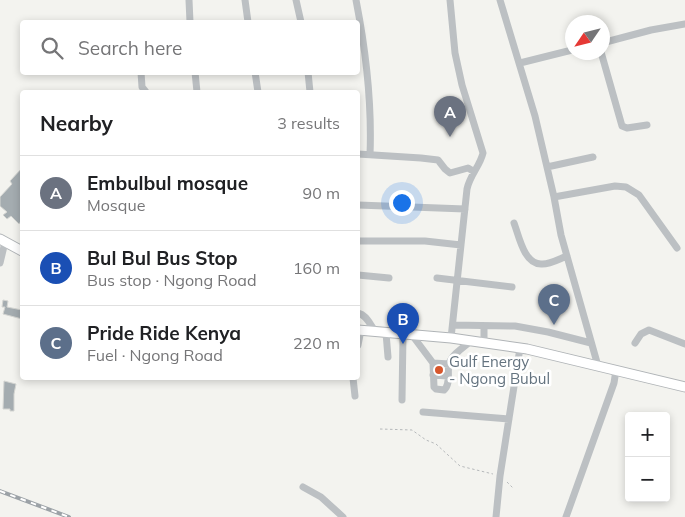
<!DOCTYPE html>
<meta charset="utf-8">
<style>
body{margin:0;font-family:Mulish,sans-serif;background:#f6f6f6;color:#202124}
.controls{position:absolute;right:15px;bottom:15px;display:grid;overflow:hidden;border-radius:5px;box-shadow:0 2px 8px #0003}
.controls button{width:45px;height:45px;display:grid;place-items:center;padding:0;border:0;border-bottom:1px solid #e0e0e0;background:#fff;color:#202124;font:25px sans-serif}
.compass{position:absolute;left:565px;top:15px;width:45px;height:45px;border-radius:50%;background:#fff;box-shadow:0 2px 8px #0003;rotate:235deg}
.you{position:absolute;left:401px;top:202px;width:18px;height:18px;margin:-12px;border:4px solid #fff;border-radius:50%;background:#1a73e8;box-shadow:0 0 0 8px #1a73e833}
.badge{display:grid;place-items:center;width:32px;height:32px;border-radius:50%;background:#db2777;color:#fff;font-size:16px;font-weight:700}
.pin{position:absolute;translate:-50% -41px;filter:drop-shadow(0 1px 2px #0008)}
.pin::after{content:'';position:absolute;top:26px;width:18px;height:15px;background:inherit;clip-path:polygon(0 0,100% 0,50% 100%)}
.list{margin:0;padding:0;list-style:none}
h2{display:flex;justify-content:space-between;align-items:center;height:65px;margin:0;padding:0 20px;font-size:21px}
h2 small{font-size:16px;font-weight:400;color:#757577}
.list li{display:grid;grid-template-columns:32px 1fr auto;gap:15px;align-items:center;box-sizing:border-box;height:75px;padding:0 20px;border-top:1px solid #e0e0e0}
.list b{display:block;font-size:19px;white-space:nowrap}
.list p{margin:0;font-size:16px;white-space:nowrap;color:#757577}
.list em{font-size:16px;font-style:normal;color:#757577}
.icon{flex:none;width:28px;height:28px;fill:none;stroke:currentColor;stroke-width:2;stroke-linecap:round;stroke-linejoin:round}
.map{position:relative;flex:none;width:685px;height:517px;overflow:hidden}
.search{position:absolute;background:#fff;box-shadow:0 2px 8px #0003;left:20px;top:20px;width:340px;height:55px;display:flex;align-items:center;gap:12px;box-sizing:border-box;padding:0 18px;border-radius:5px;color:#757577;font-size:19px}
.panel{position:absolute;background:#fff;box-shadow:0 2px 8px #0003;left:20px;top:90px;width:340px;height:290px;border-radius:5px}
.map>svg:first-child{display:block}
.building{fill:#a4acb0;stroke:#d4d5d2}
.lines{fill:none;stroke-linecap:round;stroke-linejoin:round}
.major-casing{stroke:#b0b4b7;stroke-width:11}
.path{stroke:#b6b9bb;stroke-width:1;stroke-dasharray:2.5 2.5;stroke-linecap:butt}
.minor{stroke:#bcc0c3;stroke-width:7}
.major{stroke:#fff;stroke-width:9}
.rail-casing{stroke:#9ca2a7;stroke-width:4}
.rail{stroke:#fff;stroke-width:2;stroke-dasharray:5.5;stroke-linecap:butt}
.poi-dot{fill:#d7562c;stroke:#fff;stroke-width:2}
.labels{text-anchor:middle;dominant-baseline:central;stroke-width:5;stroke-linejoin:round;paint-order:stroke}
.poi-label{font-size:15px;fill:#64737f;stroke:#fff;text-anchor:start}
</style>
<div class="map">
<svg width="685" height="517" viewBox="0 0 685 517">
<rect width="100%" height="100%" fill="#f3f3ef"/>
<path class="building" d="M22 168V220L19 224 11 216 7 219 3 215 7 212 0 206V197L12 184 10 181Z
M3 300 8 301 7 307 22 310V319L3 314 5 307H2Z
M4 381 16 384 14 394V411H10V409H3Z"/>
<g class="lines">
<g class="major-casing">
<path id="major" d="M0 239 22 251
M358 330 451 338 527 349 685 387"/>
</g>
<path class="path" d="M380 429 412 430 426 440 436 444 460 466 493 474
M507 482 513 488"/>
<path class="minor" d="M189 0 190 22
M245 0 248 22
M296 0 301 22
M356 0C366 51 372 103 370 155
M450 0 455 53 462 85 483 153C480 166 470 175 467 189L451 338
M500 0 535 116 554 197 561 235 598 366
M602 43 651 30 685 24
M601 52 622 126 627 128 647 125
M520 63 572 50
M141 72 142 87 146 92
M195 72 197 92
M255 72 258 92
M308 72 310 92
M358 154 421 158 438 160 445 169 450 173 468 168 473 171
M547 167 593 157
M554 197 615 186 626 187 639 195 677 248
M358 205 465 209
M514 223C519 236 524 264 541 264 549 265 559 259 567 256
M358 241H425L461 245
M0 263 5 242
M358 275 389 278
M437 278 512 287
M358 313C367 315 370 325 376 332
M453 325 515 326 548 332 591 343
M386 333 388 357
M412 335 433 363 434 387 436 389 444 390C451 384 447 372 449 364 452 354 464 347 471 341
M484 343V326
M635 343 641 334 649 330 685 344
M358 345 361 330
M433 363 449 364
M433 375 448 376
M353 378 355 396
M402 400 403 335
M423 412 509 419
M303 487 321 497 343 517
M496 517 500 476 520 348
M566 517 614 383 616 370"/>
<use href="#major" class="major"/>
<g class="rail-casing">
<path id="rail" d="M0 491 69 517"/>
</g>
<use href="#rail" class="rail"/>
</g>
<circle class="poi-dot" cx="439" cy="370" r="5"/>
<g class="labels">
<g class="poi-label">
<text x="449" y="361">Gulf Energy<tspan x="449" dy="17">- Ngong Bubul</tspan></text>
</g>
</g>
</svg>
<div class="controls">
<button>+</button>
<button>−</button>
</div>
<svg class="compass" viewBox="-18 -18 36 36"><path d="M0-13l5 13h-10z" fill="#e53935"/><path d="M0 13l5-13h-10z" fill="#757577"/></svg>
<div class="you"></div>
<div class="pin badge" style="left:450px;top:137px;background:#6b7280">A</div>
<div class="pin badge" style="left:403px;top:344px;background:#1a4fb4">B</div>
<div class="pin badge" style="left:554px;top:325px;background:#5c6f8a">C</div>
<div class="search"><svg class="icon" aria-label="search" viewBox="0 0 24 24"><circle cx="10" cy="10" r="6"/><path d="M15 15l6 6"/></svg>Search here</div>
<section class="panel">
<h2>Nearby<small>3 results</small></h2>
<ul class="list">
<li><span class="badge" style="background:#6b7280">A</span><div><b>Embulbul mosque</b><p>Mosque</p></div><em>90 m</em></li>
<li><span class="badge" style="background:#1a4fb4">B</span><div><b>Bul Bul Bus Stop</b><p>Bus stop · Ngong Road</p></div><em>160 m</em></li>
<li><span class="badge" style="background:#5c6f8a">C</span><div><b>Pride Ride Kenya</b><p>Fuel · Ngong Road</p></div><em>220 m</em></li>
</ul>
</section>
</div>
